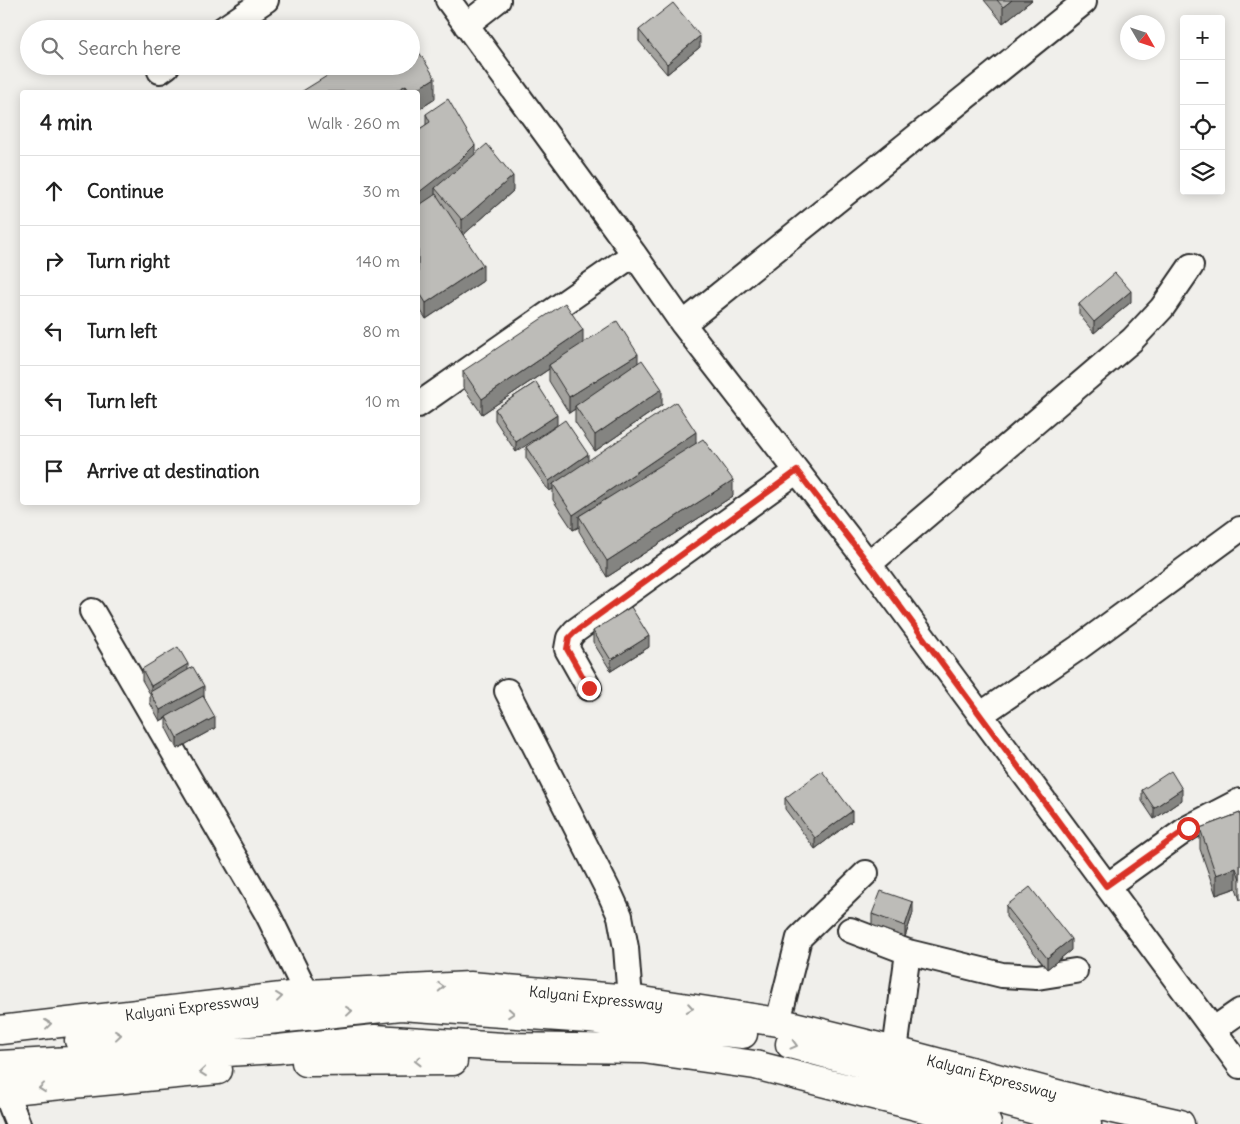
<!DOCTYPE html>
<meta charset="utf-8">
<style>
body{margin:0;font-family:Delius,sans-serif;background:#f2f2f2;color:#222}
.controls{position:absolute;right:15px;top:15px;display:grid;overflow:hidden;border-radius:5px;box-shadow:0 2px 12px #0003}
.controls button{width:45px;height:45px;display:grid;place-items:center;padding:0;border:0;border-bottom:1px solid #e0e0e0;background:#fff;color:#222;font:25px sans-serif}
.compass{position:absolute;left:1120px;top:15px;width:45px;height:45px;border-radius:50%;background:#fff;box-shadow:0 2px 12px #0003;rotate:129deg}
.stop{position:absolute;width:15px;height:15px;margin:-11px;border:4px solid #d93025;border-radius:50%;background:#fff}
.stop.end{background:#d93025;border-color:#fff;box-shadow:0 1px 5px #0008}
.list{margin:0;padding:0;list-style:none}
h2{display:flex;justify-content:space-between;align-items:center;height:65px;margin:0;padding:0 20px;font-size:21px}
h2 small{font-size:16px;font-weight:400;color:#767676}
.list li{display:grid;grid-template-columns:32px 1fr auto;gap:15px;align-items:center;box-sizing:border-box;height:70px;padding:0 20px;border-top:1px solid #e0e0e0}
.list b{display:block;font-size:19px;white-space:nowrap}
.list em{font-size:16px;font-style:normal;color:#767676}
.icon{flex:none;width:28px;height:28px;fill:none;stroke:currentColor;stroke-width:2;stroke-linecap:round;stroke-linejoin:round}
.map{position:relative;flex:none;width:1240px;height:1124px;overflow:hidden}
.search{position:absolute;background:#fff;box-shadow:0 2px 12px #0003;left:20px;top:20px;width:400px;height:55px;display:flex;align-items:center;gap:12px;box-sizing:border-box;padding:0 18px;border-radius:28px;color:#767676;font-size:19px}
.panel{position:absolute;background:#fff;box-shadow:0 2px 12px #0003;left:20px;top:90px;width:400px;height:415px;border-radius:5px}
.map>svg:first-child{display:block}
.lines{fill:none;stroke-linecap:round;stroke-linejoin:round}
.minor-casing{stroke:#2b2b2b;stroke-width:28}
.highway-casing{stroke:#2b2b2b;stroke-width:31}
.minor{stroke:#fdfcf7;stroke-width:24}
.highway{stroke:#fdfcf7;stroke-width:28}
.wall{fill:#a3a29e;stroke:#2b2b2b}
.shaded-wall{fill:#848481;stroke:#2b2b2b}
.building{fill:#bdbcb8;stroke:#2b2b2b}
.oneway{stroke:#9e9e9b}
.route{stroke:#d93025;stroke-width:6}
.labels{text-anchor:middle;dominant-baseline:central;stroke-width:4.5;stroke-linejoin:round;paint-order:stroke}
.street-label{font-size:15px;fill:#2b2b2b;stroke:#fdfcf7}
</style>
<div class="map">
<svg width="1240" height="1124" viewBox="0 0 1240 1124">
<rect width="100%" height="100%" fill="#f0efeb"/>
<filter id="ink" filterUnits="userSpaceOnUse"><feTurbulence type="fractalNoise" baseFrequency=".02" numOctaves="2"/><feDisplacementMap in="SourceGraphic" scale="10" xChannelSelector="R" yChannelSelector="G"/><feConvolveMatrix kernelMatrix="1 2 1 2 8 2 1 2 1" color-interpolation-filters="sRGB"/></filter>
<g filter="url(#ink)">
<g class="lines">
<g class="minor-casing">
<path id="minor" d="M448 0 634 254 683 324 869 564 1240 1066
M466 25 498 0
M223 29 266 0
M160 71 167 66
M683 324 1084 2
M418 405 634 254
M869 564 1132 340 1162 308 1191 266
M92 611 268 915 307 994
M589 688 567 649 569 638 575 631 797 471
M507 691 610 894 620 916 626 948 630 999
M980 715 1078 648 1240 529
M1107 886 1188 828 1240 801
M850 930 908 952 1002 975 1037 977 1075 971
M778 1022 799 938 866 873
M1214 1029 1240 1011
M895 1051 908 952
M5 1091 18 1124"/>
</g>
<g class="highway-casing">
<path id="highway" d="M0 1030 307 994 470 986 630 999 778 1022 895 1051 1113 1109 1180 1124
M79 1040 401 1006 588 1019 743 1034
M790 1044 1087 1124
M306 1062 453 1061
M0 1065 278 1049 375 1039 503 1047 643 1049 755 1065 987 1124
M0 1091 218 1070"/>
</g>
<use href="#minor" class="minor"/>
<use href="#highway" class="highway"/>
</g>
<path class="wall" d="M984 0H1032L1003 23Z
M639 30 700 47 667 74 639 41Z
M411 66 435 99 418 110V92H301Z
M426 114 475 154 513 191 463 235 483 281 426 319 418 306V130L426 125Z
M1131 302 1094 333 1079 314V304Z
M583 343 638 363 662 405 595 451 575 422V409L569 413 549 381V369L482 414 463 387V371Z
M536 382 516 452 495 420V409Z
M696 443 733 496 607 577 579 531V527L573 530 553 500V489L549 491 526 458V447L588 461Z
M593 631 649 647 611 671 593 642Z
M142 669 188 671 204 696 215 728 177 749 166 728V718L160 721 150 703V694L142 680Z
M1142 790 1182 800 1154 819 1142 801Z
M785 798 852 821 815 849 785 809Z
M1240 813V900L1236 888 1216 895 1200 849V828Z
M1006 906 1071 950 1047 969 1006 917Z
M913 913 905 937 872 925V914Z"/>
<path class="shaded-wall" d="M1012 0H1032L1003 23V7Z
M700 36V47L667 74V64Z
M435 78V99L418 110V92H412Z
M406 85V92H394Z
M475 145V165L435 188V200L418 214V193Z
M513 176V191L462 236V220Z
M483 265V281L426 319V303Z
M1131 291V302L1094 333V322Z
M583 330V346L549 365V369L482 414V399Z
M638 354V369L575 406V409L569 413V397Z
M662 389V405L595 451V435Z
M557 415V425L516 452V442Z
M696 432V447L579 516V527L573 530V515Z
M588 454V464L553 484V489L549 491V481Z
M733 480V496L607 577V561Z
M649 636V647L611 671V660Z
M188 664V675L151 695V686Z
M204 686V696L160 721V710Z
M215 717V728L177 749V738Z
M1182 789V800L1154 819V808Z
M852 811V821L815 849V838Z
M1236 868V888L1216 895V875Z
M913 902V913L905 937V926Z
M1071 939V950L1047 969V958Z"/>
<path class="building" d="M997 0H1012L1003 7Z
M673 3 700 36 667 64 639 30Z
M411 39 435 78 412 92H411L406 85 394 92H301L343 66H411Z
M448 99 475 145 458 162 418 193V130L430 122 426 114Z
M487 144 513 176 462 220 435 188Z
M436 194 483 265 426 303 418 290V206Z
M1115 273 1131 291 1094 322 1079 304Z
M565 303 583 330 482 399 463 371Z
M617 321 638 354 569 397 549 365Z
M642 360 662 389 595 435 575 406Z
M536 382 557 415 516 442 495 409Z
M676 402 696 432 573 515 553 484Z
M565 420 588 454 549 481 526 447Z
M703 439 733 480 607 561 579 516Z
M631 607 649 636 611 660 593 631Z
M178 647 188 664 151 686 142 669Z
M193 667 204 686 160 710 150 692Z
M203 696 215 717 177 738 166 717Z
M822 771 852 811 815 838 785 798Z
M1171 771 1182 789 1154 808 1142 790Z
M1240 813V879L1236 868 1216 875 1200 828Z
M1030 887 1071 939 1047 958 1006 906Z
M881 891 913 902 905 926 872 914Z"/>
<defs><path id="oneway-chevron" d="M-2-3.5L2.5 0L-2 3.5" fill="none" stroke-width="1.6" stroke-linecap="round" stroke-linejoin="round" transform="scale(1.25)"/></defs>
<g class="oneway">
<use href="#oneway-chevron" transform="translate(441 987) rotate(-3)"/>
<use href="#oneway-chevron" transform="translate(279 997) rotate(-7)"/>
<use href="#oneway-chevron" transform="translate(690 1008) rotate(9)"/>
<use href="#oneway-chevron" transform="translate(349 1011) rotate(-6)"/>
<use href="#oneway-chevron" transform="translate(511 1013) rotate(4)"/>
<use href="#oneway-chevron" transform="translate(48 1024) rotate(-7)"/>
<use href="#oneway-chevron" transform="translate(118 1035) rotate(-6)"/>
<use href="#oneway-chevron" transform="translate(794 1045) rotate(15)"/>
<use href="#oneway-chevron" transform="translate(418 1061) rotate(179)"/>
<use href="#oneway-chevron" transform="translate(203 1072) rotate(174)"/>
<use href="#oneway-chevron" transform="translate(42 1088) rotate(174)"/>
</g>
</g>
<g class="lines" filter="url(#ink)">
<path class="route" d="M589 688 567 649 569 638 575 632 797 471 869 564 1106 886 1188 828"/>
</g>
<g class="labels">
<g class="street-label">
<text transform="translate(596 998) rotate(6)">Kalyani Expressway</text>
<text transform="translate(192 1007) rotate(-7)">Kalyani Expressway</text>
<text transform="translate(992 1077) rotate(15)">Kalyani Expressway</text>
</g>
</g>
</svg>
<div class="controls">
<button>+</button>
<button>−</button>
<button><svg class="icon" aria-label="locate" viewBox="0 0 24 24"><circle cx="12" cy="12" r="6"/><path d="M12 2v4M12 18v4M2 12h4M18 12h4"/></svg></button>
<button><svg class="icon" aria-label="layers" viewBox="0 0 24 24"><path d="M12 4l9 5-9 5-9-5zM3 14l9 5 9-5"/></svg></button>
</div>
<svg class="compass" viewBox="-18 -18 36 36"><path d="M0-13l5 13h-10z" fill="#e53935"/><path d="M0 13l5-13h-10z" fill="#767676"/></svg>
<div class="stop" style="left:1188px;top:828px"></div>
<div class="stop end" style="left:589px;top:688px"></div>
<div class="search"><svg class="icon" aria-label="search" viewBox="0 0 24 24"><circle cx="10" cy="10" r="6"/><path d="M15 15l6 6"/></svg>Search here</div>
<section class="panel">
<h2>4 min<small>Walk · 260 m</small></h2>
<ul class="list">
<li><svg class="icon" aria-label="ahead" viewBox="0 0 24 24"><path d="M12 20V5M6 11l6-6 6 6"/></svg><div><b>Continue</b></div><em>30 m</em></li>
<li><svg class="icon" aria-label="right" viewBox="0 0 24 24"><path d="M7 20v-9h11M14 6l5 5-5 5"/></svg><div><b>Turn right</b></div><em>140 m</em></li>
<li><svg class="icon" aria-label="left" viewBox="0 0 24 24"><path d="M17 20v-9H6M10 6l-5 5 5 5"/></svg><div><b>Turn left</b></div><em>80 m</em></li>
<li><svg class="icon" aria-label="left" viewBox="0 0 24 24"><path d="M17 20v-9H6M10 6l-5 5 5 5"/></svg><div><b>Turn left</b></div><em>10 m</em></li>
<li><svg class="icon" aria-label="arrive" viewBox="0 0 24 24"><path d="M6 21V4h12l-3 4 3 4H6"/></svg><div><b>Arrive at destination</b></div></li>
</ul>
</section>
</div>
